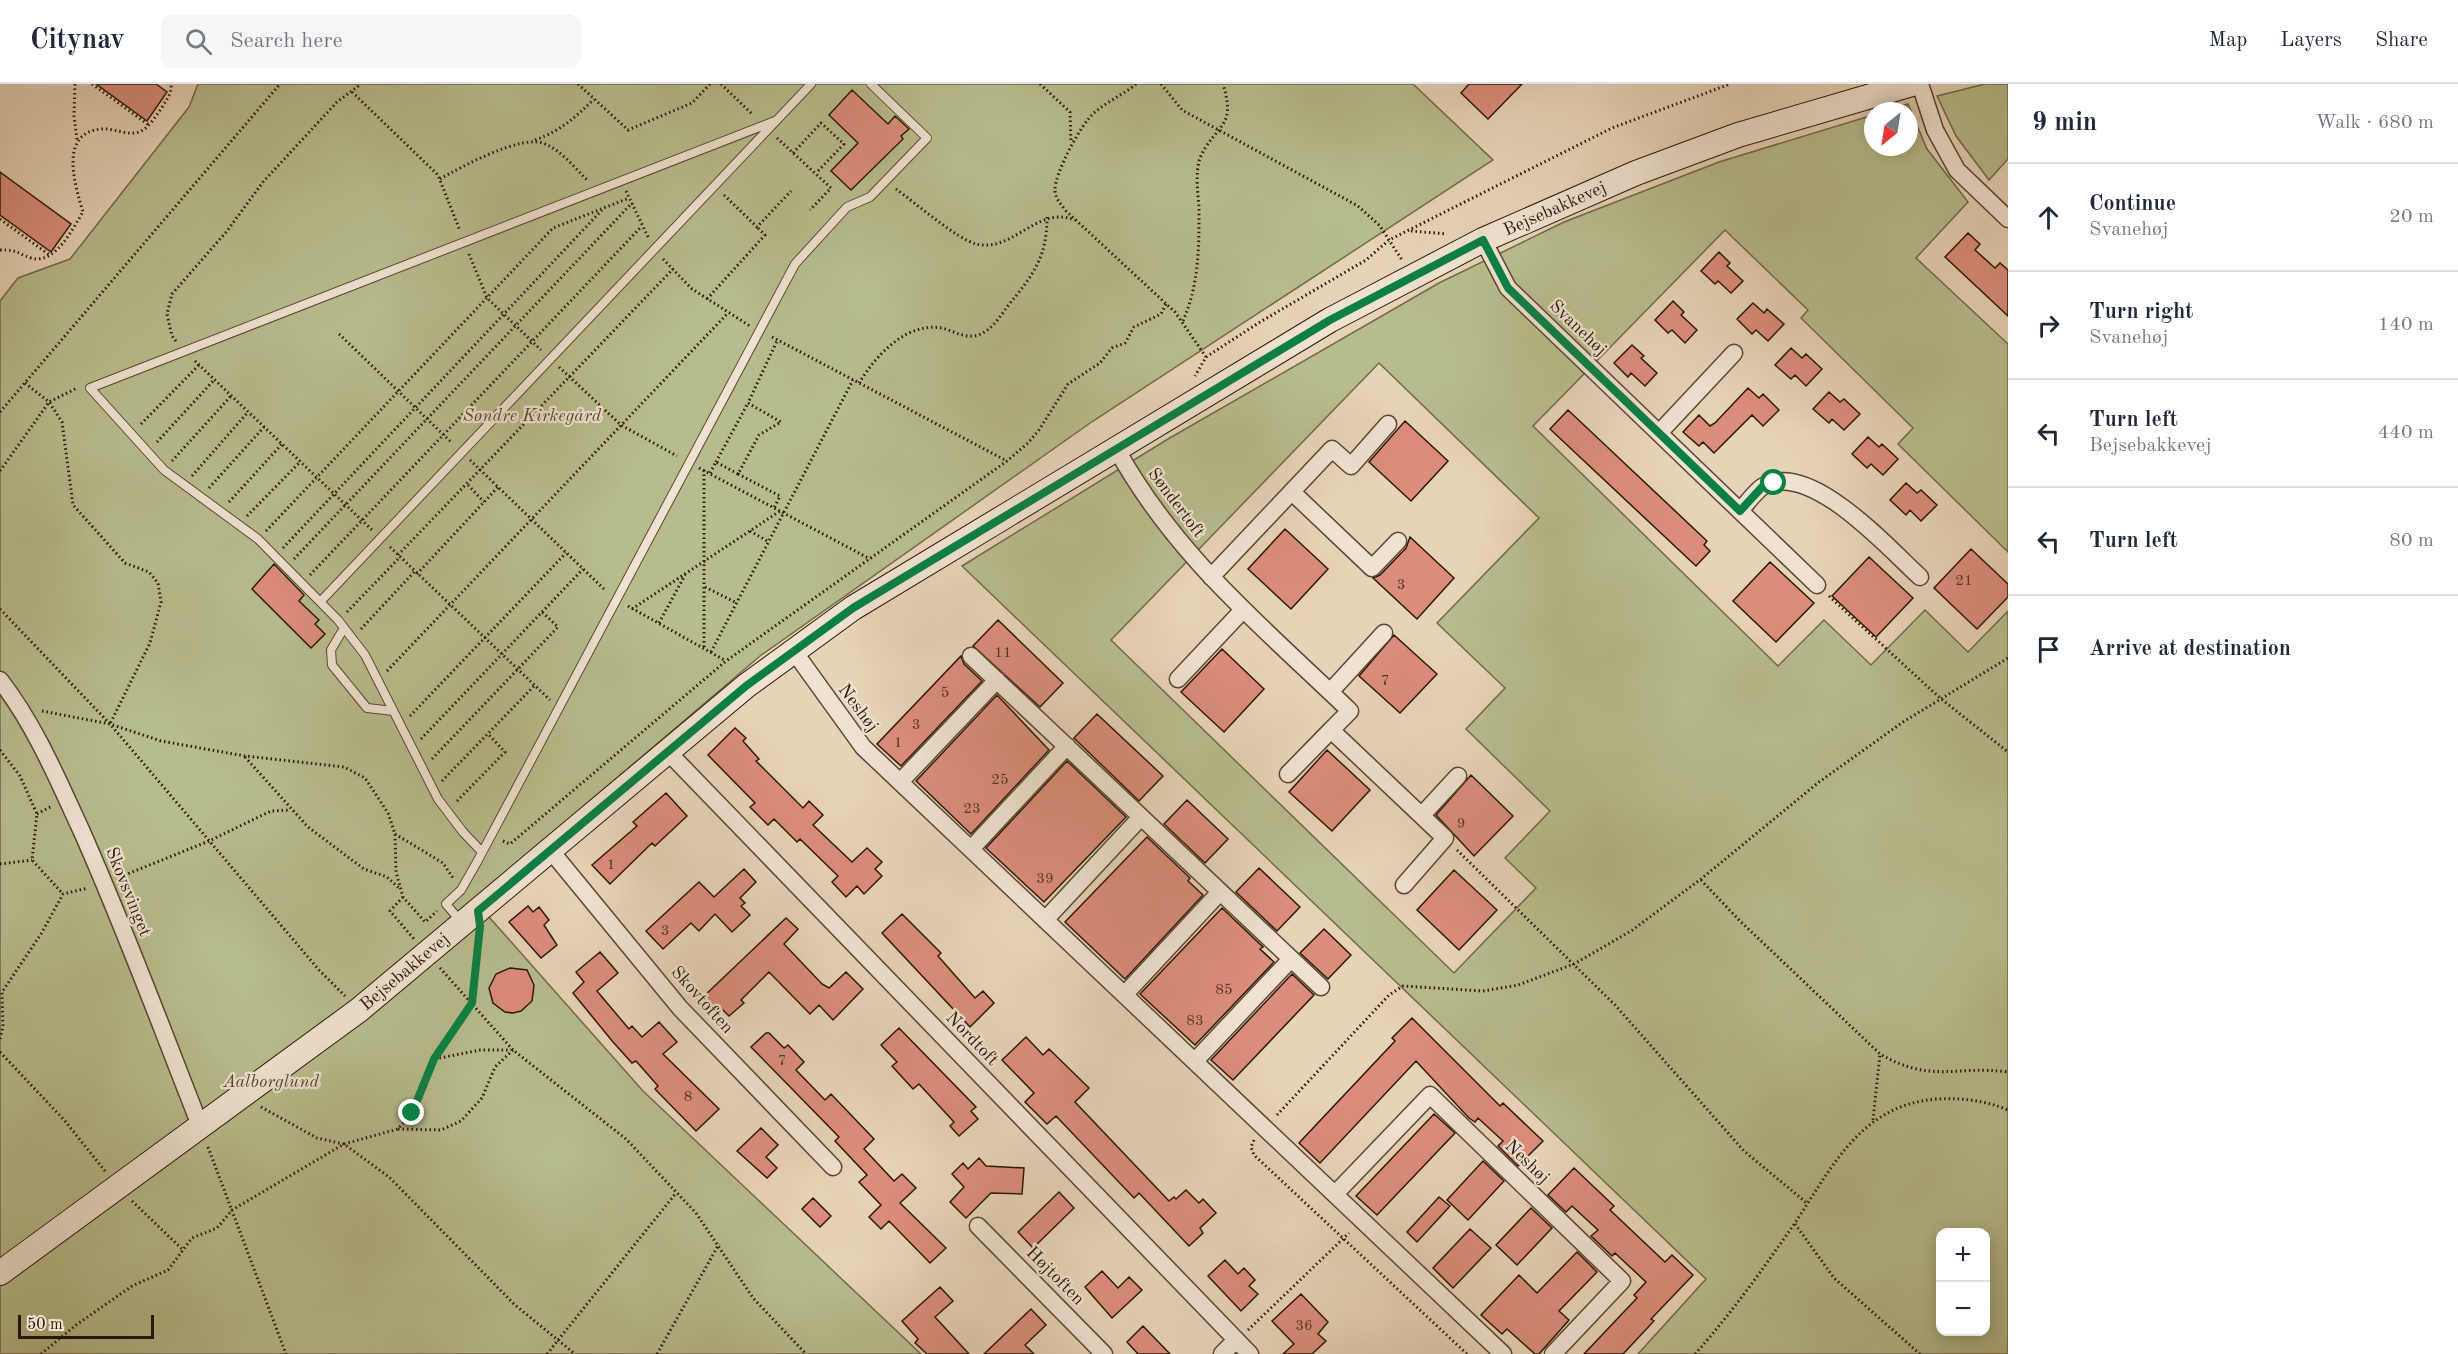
<!DOCTYPE html>
<meta charset="utf-8">
<style>
body{margin:0;font-family:"Old Standard TT",serif;background:#f6f6f7;color:#1f2937}
.controls{position:absolute;right:18px;bottom:18px;display:grid;overflow:hidden;border-radius:12px;box-shadow:0 3px 15px #0003}
.controls button{width:54px;height:54px;display:grid;place-items:center;padding:0;border:0;border-bottom:2px solid #e0e1e3;background:#fff;color:#1f2937;font:30px sans-serif}
.compass{position:absolute;left:1864px;top:18px;width:54px;height:54px;border-radius:50%;background:#fff;box-shadow:0 3px 15px #0003;rotate:210deg}
.scale{position:absolute;left:18px;bottom:15px;width:136px;box-sizing:border-box;padding-left:6px;border:3px solid #2d1705;border-top:0;font-size:16px;line-height:21px;white-space:nowrap;color:#2d1705;-webkit-text-stroke:4px #efe2d0;paint-order:stroke}
.stop{position:absolute;width:18px;height:18px;margin:-14px;border:4px solid #0b8043;border-radius:50%;background:#fff}
.stop.end{background:#0b8043;border-color:#fff;box-shadow:0 2px 6px #0008}
.list{margin:0;padding:0;list-style:none}
h2{display:flex;justify-content:space-between;align-items:center;height:78px;margin:0;padding:0 24px;font-size:26px}
h2 small{font-size:20px;font-weight:400;color:#747a83}
.list li{display:grid;grid-template-columns:39px 1fr auto;gap:18px;align-items:center;box-sizing:border-box;height:108px;padding:0 24px;border-top:2px solid #e0e1e3}
.list b{display:block;font-size:22px;white-space:nowrap}
.list p{margin:0;font-size:20px;white-space:nowrap;color:#747a83}
.list em{font-size:20px;font-style:normal;color:#747a83}
.icon{flex:none;width:33px;height:33px;fill:none;stroke:currentColor;stroke-width:2;stroke-linecap:round;stroke-linejoin:round}
.map{position:relative;flex:none;width:2008px;height:1270px;overflow:hidden}
header{display:flex;align-items:center;gap:36px;box-sizing:border-box;height:84px;padding:0 30px;background:#fff;border-bottom:2px solid #e0e1e3}
header strong{font-size:28px}
nav{display:flex;gap:33px;margin-inline-start:auto;font-size:21px}
.search{width:420px;height:54px;background:#f6f6f7;display:flex;align-items:center;gap:15px;box-sizing:border-box;padding:0 21px;border-radius:12px;color:#747a83;font-size:22px}
main{display:flex}
aside{flex:1;background:#fff}
.map>svg:first-child{display:block}
.green{fill:#b7bc8d;stroke:#726a49;stroke-width:1.5;fill-rule:evenodd}
.building{fill:#db8d7b;stroke:#2d1705;stroke-width:1.5}
.lines{fill:none;stroke-linecap:round;stroke-linejoin:round}
.lane-casing{stroke:#5c4632;stroke-width:10}
.street-casing{stroke:#5c4632;stroke-width:19}
.secondary-casing{stroke:#2d1705;stroke-width:26}
.path{stroke:#2d1705;stroke-width:3;stroke-dasharray:1.5 3;stroke-linecap:butt}
.lane{stroke:#efe2d0;stroke-width:8}
.street{stroke:#efe2d0;stroke-width:16}
.secondary{stroke:#efe2d0;stroke-width:24}
.route{stroke:#0b8043;stroke-width:8}
.labels{text-anchor:middle;dominant-baseline:central;stroke-width:4.5;stroke-linejoin:round;paint-order:stroke}
.number-label{font-size:15px;fill:#583422}
.street-label{font-size:18px;fill:#2d1705;stroke:#efe2d0}
.park-label{font-size:18px;font-style:italic;fill:#56492e;stroke:#efe2d0}
</style>
<header>
<strong>Citynav</strong>
<div class="search"><svg class="icon" aria-label="search" viewBox="0 0 24 24"><circle cx="10" cy="10" r="6"/><path d="M15 15l6 6"/></svg>Search here</div>
<nav><a>Map</a><a>Layers</a><a>Share</a></nav>
</header>
<main>
<div class="map">
<svg width="2008" height="1270" viewBox="0 0 2008 1270">
<rect width="100%" height="100%" fill="#e7d3b7"/>
<filter id="stains"><feTurbulence type="fractalNoise" baseFrequency=".00333" numOctaves="4"/><feColorMatrix values="0 0 0 0 .2 0 0 0 0 .09 0 0 0 0 .02 0 0 0 .5 -.17"/></filter>
<radialGradient id="worn" r=".72"><stop offset=".6" stop-color="#630" stop-opacity="0"/><stop offset="1" stop-color="#630" stop-opacity=".3"/></radialGradient>
<path class="green" d="M198 0H1413L1493 76 1093 337 760 572 474 816 643 1007 921 1270H0V217L18 194 70 175 189 23Z
M1985 0H2008V75L1989 96 1956 52 1937 12Z
M1908 20 1927 65 1968 118 1916 174 2008 260V468L1898 360 1913 344 1801 234 1808 226 1725 146 1533 342 1778 582 1824 536 1871 581 1925 526 1968 568 2008 527V1270H1638L1706 1195 962 482 1168 355 1439 199 1564 138 1719 78 1873 31V63H1909V27H1885ZM1379 279 1539 434 1437 539 1505 604 1466 645 1550 727 1505 774 1536 804 1454 889 1111 556ZM1940 1148H1986V1248H1940Z"/>
<path class="building" d="M96 0H156L167 8 147 37Z
M1469 0H1522L1488 35 1461 9Z
M852 6 888 40 895 32 909 45 901 52 903 55 851 106 831 87 858 59 829 31Z
M0 88 71 140 51 168 0 131Z
M1968 149 1980 160 1975 166 1995 184 2000 179 2008 186V232L1945 173Z
M1719 168 1730 179 1727 182 1743 197 1731 209 1718 197 1715 200 1701 187Z
M1673 217 1684 228 1681 231 1697 246 1685 259 1672 246 1668 249 1655 236Z
M1753 219 1764 229 1767 225 1784 240 1768 257 1756 246 1752 250 1737 235Z
M1632 261 1644 272 1641 274 1657 289 1645 302 1631 289 1628 293 1614 279Z
M1791 264 1802 274 1806 270 1822 285 1806 302 1795 291 1791 295 1775 281Z
M1748 304 1759 314 1763 310 1779 326 1763 342 1752 331 1714 369 1703 358 1699 362 1683 348 1699 331 1710 342 1715 339Z
M1829 308 1840 318 1844 315 1860 330 1844 346 1832 335 1829 339 1813 325Z
M1568 326 1707 457 1704 461 1710 467 1696 482 1550 345Z
M1405 337 1448 377 1411 417 1369 378Z
M1868 353 1879 363 1882 360 1898 375 1883 391 1871 380 1867 384 1852 370Z
M1906 399 1917 409 1921 406 1937 421 1921 437 1910 426 1906 431 1890 416Z
M1285 445 1328 485 1291 525 1248 485Z
M1410 453 1454 494 1417 535 1373 494 1380 491 1406 464Z
M1971 465 2008 500V513L1977 545 1934 504Z
M1869 473 1913 514 1876 553 1832 512Z
M1770 478 1814 519 1776 558 1733 517Z
M274 480 304 511 299 517 319 536 315 540 325 550 311 564 252 505Z
M998 536 1063 599 1040 623 973 562Z
M1394 551 1437 590 1400 629 1359 592Z
M1222 565 1264 605 1224 648 1181 608Z
M961 572 964 580 982 597 901 682 877 660Z
M997 611 1049 666 971 750 916 697Z
M1097 630 1163 692 1139 717 1074 654Z
M735 644 746 654 743 657 759 675 756 677 803 724 809 717 823 731 813 741 852 778 867 764 882 778 875 785 882 792 864 810 857 802 846 813 832 798 838 792 800 755 797 758 774 735 768 741 750 723 755 719 708 671Z
M1327 666 1370 706 1332 747 1289 708Z
M1067 677 1126 733 1044 818 986 764Z
M1471 691 1513 732 1474 772 1436 731Z
M666 709 687 732 655 762 652 759 610 800 592 781 637 742 633 738Z
M1187 716 1228 755 1205 779 1164 740Z
M1147 753 1190 794 1188 797 1203 811 1125 895 1065 838Z
M1259 784 1300 823 1277 847 1236 808Z
M744 785 756 798 740 814 745 819 741 822 750 831 732 848 715 830 699 847 691 839 663 865 646 847 699 798 714 813Z
M1454 786 1497 826 1459 866 1417 826Z
M528 822 533 828 539 823 549 836 544 841 557 861 541 874 509 838Z
M1222 824 1263 863 1260 865 1274 878 1195 961 1140 910Z
M902 830 941 869 938 872 975 914 983 907 994 919 970 943 882 849Z
M786 834 798 845 784 860 822 900 829 904 846 888 863 905 833 936 819 921 810 930 769 888 741 916 744 919 729 932 723 926 718 930 703 913Z
M1324 845 1351 871 1328 895 1300 869Z
M600 868 618 889 597 907 629 945 632 942 642 953 659 938 677 958 663 970 719 1025 696 1047 655 1005 658 1002 636 977 632 979 613 958 573 909 584 898 576 888Z
M510 884 527 886 534 901 532 917 521 927 513 929 505 928 493 919 489 904 496 890Z
M1292 890 1314 911 1233 996 1211 976Z
M1412 934 1500 1022 1503 1019 1543 1057 1518 1082 1498 1062 1503 1057 1478 1034 1475 1038 1469 1034 1416 977 1320 1079 1299 1059 1395 957 1392 954Z
M899 944 976 1023 971 1027 978 1035 959 1052 950 1042 954 1038 919 1000 913 1005 892 982 897 978 881 961Z
M766 949H769L784 964 788 961 804 978 796 986 825 1016 831 1010 874 1055 864 1065 894 1097 902 1090 916 1104 900 1119 946 1164 930 1179 889 1137 881 1145 869 1133 881 1121 859 1098 867 1091 835 1057 839 1053 751 963Z
M1026 953 1043 971 1049 965 1089 1004 1075 1018 1169 1117 1174 1113 1176 1115 1186 1106 1199 1119 1203 1115 1216 1129 1200 1144 1203 1149 1189 1162 1139 1109 1134 1114 1056 1032 1047 1040 1025 1018 1034 1009 1002 976Z
M1434 1030 1455 1049 1377 1131 1356 1112Z
M761 1044 778 1061 766 1073 777 1084 767 1094 737 1067Z
M979 1074 986 1082 1024 1084 1022 1110 991 1109 966 1134 950 1118 964 1103 952 1090 963 1079 968 1085Z
M1483 1077 1504 1097 1468 1136 1447 1116Z
M1574 1084 1614 1122 1610 1126 1665 1178 1672 1171 1693 1191 1651 1235 1654 1237 1623 1270H1584L1637 1214 1634 1211 1646 1198 1615 1169 1612 1172 1591 1152 1598 1146 1572 1122 1566 1128 1548 1111Z
M1059 1108 1074 1124 1033 1164 1018 1148Z
M1439 1113 1450 1122 1417 1158 1407 1148Z
M813 1114 831 1132 820 1143 802 1125Z
M1531 1124 1552 1144 1517 1181 1496 1161Z
M1470 1145 1491 1164 1453 1204 1433 1184Z
M1577 1168 1597 1188 1559 1227 1569 1236 1539 1270H1535L1507 1245 1502 1250 1481 1231 1519 1191 1537 1209Z
M1225 1176 1238 1190 1244 1184 1255 1196 1249 1202 1258 1210 1241 1227 1208 1192Z
M1102 1187 1118 1204 1129 1193 1142 1206 1112 1234 1085 1203Z
M940 1203 953 1217 935 1233 969 1270H927L915 1259 918 1255 902 1237Z
M1301 1210 1328 1238 1318 1250 1326 1257 1312 1270H1283L1294 1260 1272 1237Z
M1031 1225 1046 1241 1025 1261 1034 1270H984Z
M1143 1242 1170 1270H1138L1127 1258Z"/>
<g class="lines">
<g class="lane-casing">
<path id="lane" d="M321 517 811 0
M344 544 331 566 332 581 367 624 393 627
M482 768 463 748 438 715 365 571 338 536 258 455 164 386 90 304 775 37
M462 839 446 820 461 806 477 778 795 180 847 123 870 113 927 54 871 0"/>
</g>
<g class="street-casing">
<path id="street" d="M1920 0 1935 46 1957 86 2008 135
M1483 156 1508 204 1817 501
M1659 349 1734 269
M1116 364C1175 472 1263 543 1350 627L1331 646 1445 754 1404 801
M1292 408 1372 484 1398 457
M1740 427C1747 419 1754 409 1762 403 1809 374 1889 465 1920 493
M1211 493 1332 365 1351 382 1388 340
M793 566 863 663 1503 1270
M971 572 1321 903
M1178 595 1242 527
M0 596C35 641 58 696 82 748 125 845 162 945 201 1044
M1330 608 1384 549
M667 667 1250 1270
M1288 690 1331 646
M900 698 997 596
M1422 731 1458 692
M971 765 1067 662
M551 767 680 924 833 1083
M1045 836 1141 733
M1125 910 1220 808
M1195 977 1291 875
M1336 1109 1430 1011 1622 1197 1553 1270
M978 1142 1104 1270
M1222 1270 1236 1256"/>
</g>
<g class="secondary-casing">
<path id="secondary" d="M0 1189 359 926 746 602 853 524 1330 236 1483 156 1636 89 1738 51 1912 0"/>
</g>
<path class="path" d="M75 0 74 32 77 56
M92 0 149 41
M578 0 628 46 692 19 710 0
M721 0 753 31
M1040 0 1070 28 1071 58
M1136 0C1123 11 1106 18 1094 29 1081 40 1054 90 1055 107 1056 116 1061 120 1066 127L1175 228 1206 273 1195 292
M1161 0 1182 26 1358 122 1380 142 1402 176
M352 8 438 91 460 147
M777 54 831 104 810 126
M535 56C560 47 575 34 594 15
M793 69 821 39 844 60 816 89
M440 95C461 83 523 49 545 60 562 67 575 84 588 97
M896 105C914 118 957 155 976 160 1014 169 1036 121 1075 136
M626 107 649 155
M724 111 757 143 791 107
M0 135 51 172
M1411 147 1447 150
M0 166C20 166 15 169 31 174 55 181 72 146 83 128 75 101 58 48 102 45 114 44 127 52 139 48 149 44 155 33 161 25 166 16 172 10 171 0
M469 170 487 214 541 266
M663 175 692 205 750 242
M707 215 765 151 757 143
M1183 237C1199 200 1199 165 1199 124 1198 109 1195 88 1200 74 1215 40 1237 45 1223 0
M339 250 452 359
M772 253 1007 377
M176 257 172 252 167 230 172 210 227 147 263 98 337 18 361 0
M1206 273 1260 238 1366 176 1389 156 1612 44 1730 0
M195 277 372 446
M559 283 621 341 677 372
M25 299 49 318 77 304
M859 299C876 272 905 238 942 244 954 247 965 255 978 251 991 247 1000 233 1007 223 1032 192 1047 175 1047 133
M0 328 280 0
M141 340 199 281
M157 358 214 296
M470 376 606 507
M172 377 231 312
M716 378 748 319
M699 384 870 475
M704 386V564
M0 387 49 318 62 338 73 421 125 479 149 488 158 499 161 518 150 559 110 640
M710 389 716 378 738 390 759 351 781 338 748 319 777 257
M738 390 780 412 774 424
M192 392 248 328
M468 401 484 418
M209 404 264 343
M229 418 282 360
M247 432 300 378
M266 447 553 144 629 114
M750 447 769 458
M390 463 550 616
M283 464 602 126
M398 471 673 185
M294 475 632 119
M417 490 498 403
M310 491 641 143
M705 503 737 519
M1829 512 1940 614 2008 668
M628 522 726 577
M0 525 110 640 319 886 345 912
M632 525 780 427
M347 528 400 473
M659 539 685 491
M361 545 415 487
M711 568 853 296
M387 587 727 230
M42 627 110 640 161 657 245 672 344 683 365 694 388 729 395 750 396 788 403 813 425 838 437 827
M410 632 566 469
M421 655 583 485
M0 666 20 692 37 730 32 776 63 810
M245 673 308 743 364 785 387 793 400 805
M432 675 558 543 542 528
M442 697 535 601
M457 717 505 668 488 650
M37 730 52 722
M395 750 443 779 453 794
M503 757 510 760 726 577 1007 377 1028 359 1039 346 1068 300 1100 279 1112 264 1125 259 1134 243 1161 230 1166 220
M1457 766 1615 921 1744 1067 1808 1120
M0 780 32 776
M120 793 209 757 271 727 290 726
M1701 796 1740 837 1880 970C1932 1000 1955 981 2008 988
M403 813 390 827 414 855
M440 884 513 966 626 1055 696 1129 753 1214 806 1270
M0 955 3 943 2 908 41 850 63 810 88 804
M0 968 65 1037 105 1087
M435 975 480 966H511
M261 1023 317 1054 344 1060 389 1093 515 1221 575 1270
M1277 1031 1389 911 1403 902 1483 907 1518 901 1574 880 1631 847 1701 795 1819 698 1903 638 2008 574
M1873 1036 1880 970
M398 1045 441 1046 461 1037 482 1014 495 983 513 966
M1254 1056 1251 1063 1254 1071 1467 1270
M208 1063 286 1270
M132 1117 182 1165
M1795 1140 1834 1194 1920 1270
M1248 1246 1349 1149
M41 1270 76 1241 132 1202 168 1186 192 1154 217 1144 232 1126 344 1060 398 1045 412 1029 434 975 472 919 478 852
M547 1270 676 1109
M657 1270 719 1160
M1695 1270C1730 1231 1760 1189 1790 1146 1830 1089 1857 1021 1937 1015 1962 1014 1984 1016 2008 1026"/>
<use href="#lane" class="lane"/>
<use href="#street" class="street"/>
<use href="#secondary" class="secondary"/>
</g>
<g class="lines">
<path class="route" d="M412 1029 434 975 472 919 480 842 478 827 746 602 853 524 1330 236 1483 156 1508 204 1740 427 1763 402 1774 399"/>
</g>
<g class="labels">
<g class="number-label">
<text x="1964" y="497">21</text>
<text x="1401" y="501">3</text>
<text x="1003" y="569">11</text>
<text x="1385" y="597">7</text>
<text x="945" y="609">5</text>
<text x="916" y="641">3</text>
<text x="898" y="659">1</text>
<text x="1000" y="696">25</text>
<text x="972" y="725">23</text>
<text x="1461" y="740">9</text>
<text x="611" y="781">1</text>
<text x="1045" y="795">39</text>
<text x="665" y="847">3</text>
<text x="1224" y="906">85</text>
<text x="1195" y="937">83</text>
<text x="782" y="977">7</text>
<text x="688" y="1013">8</text>
<text x="1304" y="1242">36</text>
</g>
<g class="street-label">
<text transform="translate(1555 125) rotate(-24)">Bejsebakkevej</text>
<text transform="translate(1578 244) rotate(44)">Svanehøj</text>
<text transform="translate(1176 419) rotate(53)">Søndertoft</text>
<text transform="translate(858 624) rotate(53)">Neshøj</text>
<text transform="translate(128 808) rotate(68)">Skovsvinget</text>
<text transform="translate(405 888) rotate(-40)">Bejsebakkevej</text>
<text transform="translate(702 916) rotate(48)">Skovtoften</text>
<text transform="translate(972 955) rotate(46)">Nordtoft</text>
<text transform="translate(1527 1078) rotate(44)">Neshøj</text>
<text transform="translate(1055 1192) rotate(45)">Højtoften</text>
</g>
<g class="park-label">
<text x="532" y="332">Søndre Kirkegård</text>
<text x="271" y="998">Aalborglund</text>
</g>
</g>
<rect width="100%" height="100%" filter="url(#stains)"/>
<rect width="100%" height="100%" fill="url(#worn)"/>
</svg>
<div class="controls">
<button>+</button>
<button>−</button>
</div>
<svg class="compass" viewBox="-18 -18 36 36"><path d="M0-13l5 13h-10z" fill="#e53935"/><path d="M0 13l5-13h-10z" fill="#747a83"/></svg>
<div class="scale">50 m</div>
<div class="stop" style="left:1774px;top:399px"></div>
<div class="stop end" style="left:412px;top:1029px"></div>
</div>
<aside>
<h2>9 min<small>Walk · 680 m</small></h2>
<ul class="list">
<li><svg class="icon" aria-label="ahead" viewBox="0 0 24 24"><path d="M12 20V5M6 11l6-6 6 6"/></svg><div><b>Continue</b><p>Svanehøj</p></div><em>20 m</em></li>
<li><svg class="icon" aria-label="right" viewBox="0 0 24 24"><path d="M7 20v-9h11M14 6l5 5-5 5"/></svg><div><b>Turn right</b><p>Svanehøj</p></div><em>140 m</em></li>
<li><svg class="icon" aria-label="left" viewBox="0 0 24 24"><path d="M17 20v-9H6M10 6l-5 5 5 5"/></svg><div><b>Turn left</b><p>Bejsebakkevej</p></div><em>440 m</em></li>
<li><svg class="icon" aria-label="left" viewBox="0 0 24 24"><path d="M17 20v-9H6M10 6l-5 5 5 5"/></svg><div><b>Turn left</b></div><em>80 m</em></li>
<li><svg class="icon" aria-label="arrive" viewBox="0 0 24 24"><path d="M6 21V4h12l-3 4 3 4H6"/></svg><div><b>Arrive at destination</b></div></li>
</ul>
</aside>
</main>
